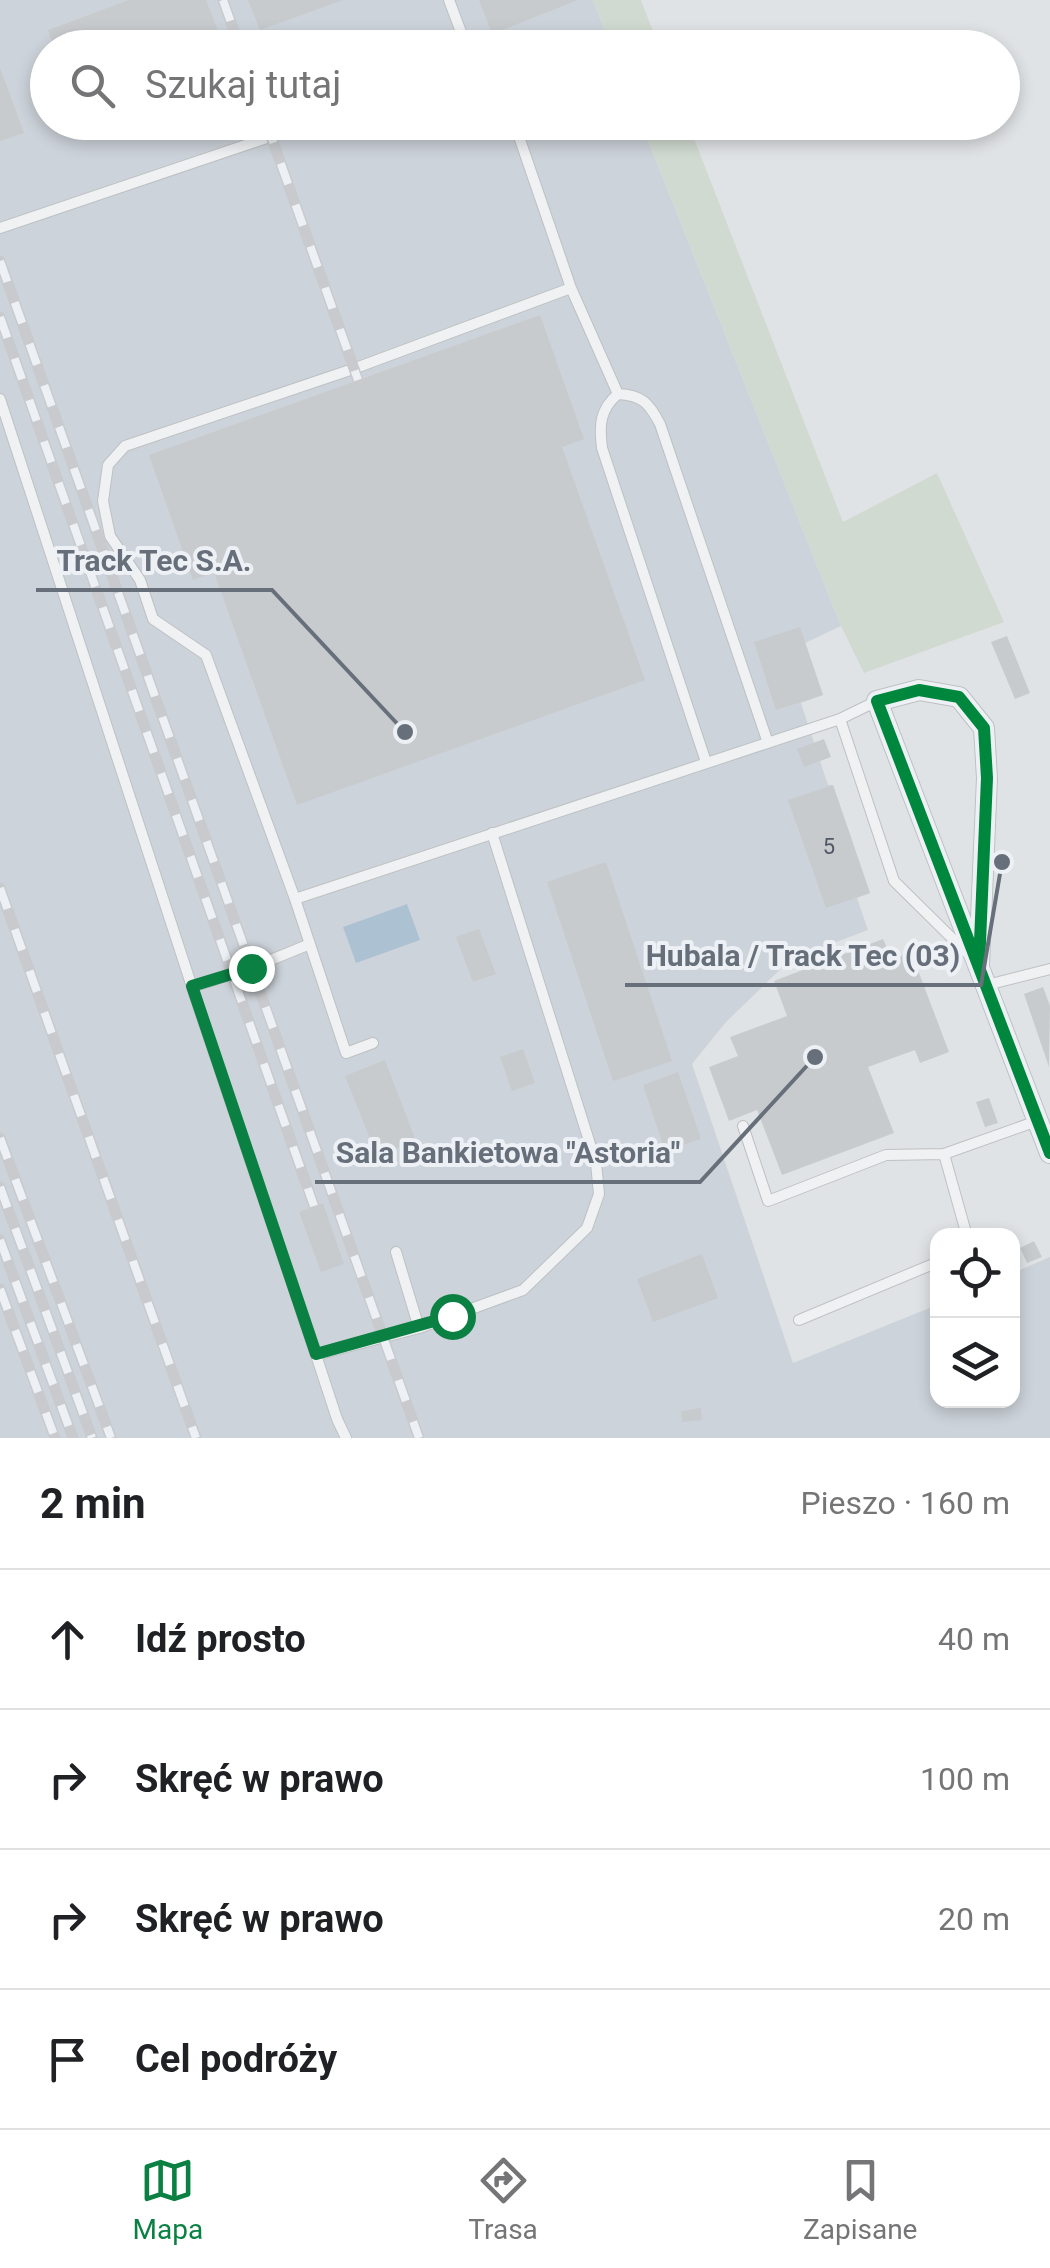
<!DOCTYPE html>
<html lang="pl">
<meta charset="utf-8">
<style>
body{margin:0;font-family:Roboto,sans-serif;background:#f2f2f2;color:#202124}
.controls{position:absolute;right:30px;bottom:30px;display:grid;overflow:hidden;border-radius:20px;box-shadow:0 5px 15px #0003}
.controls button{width:90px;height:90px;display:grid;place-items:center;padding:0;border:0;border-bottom:2px solid #e0e0e0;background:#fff;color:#202124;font:50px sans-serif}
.stop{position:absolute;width:30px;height:30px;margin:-22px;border:8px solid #0b8043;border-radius:50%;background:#fff}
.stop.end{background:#0b8043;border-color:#fff;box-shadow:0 2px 10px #0008}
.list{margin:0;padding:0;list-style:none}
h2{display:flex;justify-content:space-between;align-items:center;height:130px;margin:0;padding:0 40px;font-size:42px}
h2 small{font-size:32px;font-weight:400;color:#757577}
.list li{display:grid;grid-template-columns:65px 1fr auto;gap:30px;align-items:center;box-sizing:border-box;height:140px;padding:0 40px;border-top:2px solid #e0e0e0}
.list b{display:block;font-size:38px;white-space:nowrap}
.list em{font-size:32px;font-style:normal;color:#757577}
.icon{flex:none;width:55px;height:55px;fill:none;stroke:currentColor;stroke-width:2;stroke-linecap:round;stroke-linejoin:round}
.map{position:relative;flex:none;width:1050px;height:1438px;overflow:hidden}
.search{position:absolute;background:#fff;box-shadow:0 5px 15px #0003;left:30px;right:30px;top:30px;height:110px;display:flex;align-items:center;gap:25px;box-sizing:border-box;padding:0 35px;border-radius:55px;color:#757577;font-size:38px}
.sheet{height:690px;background:#fff}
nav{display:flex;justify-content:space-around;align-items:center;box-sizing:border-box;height:140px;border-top:2px solid #e0e0e0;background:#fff;font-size:28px;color:#757577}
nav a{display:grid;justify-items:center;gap:5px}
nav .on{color:#0b8043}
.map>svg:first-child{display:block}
.built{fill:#cdd3da}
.green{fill:#d1dad0}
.water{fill:#acc2d3}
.building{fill:#c8cbce}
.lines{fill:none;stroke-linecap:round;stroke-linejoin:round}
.service-casing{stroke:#bec1c3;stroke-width:12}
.minor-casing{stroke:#bec1c3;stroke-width:22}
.service{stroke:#eff1f2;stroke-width:10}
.minor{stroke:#eff1f2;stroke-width:20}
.rail-casing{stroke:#c8cacd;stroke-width:11}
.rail{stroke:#edf1f6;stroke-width:8;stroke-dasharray:22;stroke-linecap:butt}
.cycleway-casing{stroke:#edf1f6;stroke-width:19}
.cycleway{stroke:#00873e;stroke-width:12}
.route{stroke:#0b8043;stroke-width:12}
.labels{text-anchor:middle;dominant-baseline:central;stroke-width:8;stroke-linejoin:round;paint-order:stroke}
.number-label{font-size:22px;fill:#4f5864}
.leader{fill:none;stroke:#676f7a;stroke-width:4}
.callout-dot{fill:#676f7a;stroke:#edf1f6;stroke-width:4}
.callout-label{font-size:30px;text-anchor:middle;font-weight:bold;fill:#676f7a;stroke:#edf1f6;stroke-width:8;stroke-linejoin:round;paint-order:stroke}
</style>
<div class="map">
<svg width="1050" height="1438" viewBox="0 0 1050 1438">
<rect width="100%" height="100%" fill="#e0e3e5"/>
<path class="built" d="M0 0H593L611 47 48 48V122L641 123 841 626 805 643 823 695 801 703 828 785H833L870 893 857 898 868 930 791 959 726 1022 692 1064 793 1363 937 1305 938 1400H1012L1013 1273 1050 1257V1438H0Z"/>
<path class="green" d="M593 0H641L659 47H611Z
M641 123H688L843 522 937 473 1004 622 864 673 841 626Z"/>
<path class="water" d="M407 904 420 940 356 963 343 927Z"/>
<path class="building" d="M129 0H206L222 42 206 48H54L48 30Z
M248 0H343L260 30Z
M479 0H578L492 34Z
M0 68 24 133 0 141Z
M540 315 584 439 562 447 645 680 297 805 214 572 193 580 149 455Z
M800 627 823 695 776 710 754 642Z
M1007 636 1030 693 1015 699 991 642Z
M824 739 831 757 804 767 797 749Z
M833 785 870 893 826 908 788 800Z
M606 862 672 1061 613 1081 547 882Z
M479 929 496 974 473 982 456 937Z
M883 939 892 959 911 952 949 1052 920 1063 915 1050 868 1067 894 1133 782 1175 757 1110 729 1121 709 1067 738 1056 730 1037 787 1016 774 981Z
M1043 987 1050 1006 1049 1067 1024 994Z
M523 1049 535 1083 512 1091 500 1057Z
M385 1060 416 1141 377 1156 345 1076Z
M678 1072 701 1139 665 1151 643 1085Z
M989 1098 998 1123 985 1127 976 1102Z
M323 1203 344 1264 321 1272 299 1212Z
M1034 1241 1042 1257 1027 1263 1020 1248Z
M702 1254 718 1298 653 1322 637 1279Z
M701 1408 702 1420 682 1422 681 1411Z"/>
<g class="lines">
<g class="service-casing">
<path id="service" d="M449 0 467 48
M514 122 571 288
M0 228 314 122
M618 394 571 288 353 369 125 446 108 465 103 501 110 536 140 580 153 619 206 655 295 899 840 719
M0 399 192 987 251 968 310 944
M877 701 840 719 894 881 967 953
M706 762 602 448C599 425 600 409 618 394 642 395 649 403 660 424L768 743
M295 899 346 1053 373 1043
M987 985 1050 969
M192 987 316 1355 419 1328
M743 1126 768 1201 886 1155 944 1154 1037 1121
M944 1154 967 1236
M396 1252 419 1328 523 1290 587 1228 599 1194 596 1163 492 833
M799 1320 938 1262
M316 1355 337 1419 346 1438"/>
</g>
<g class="minor-casing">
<path id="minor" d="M979 965 987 778 984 728 959 697 919 690 877 701 1050 1153"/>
</g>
<use href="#service" class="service"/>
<use href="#minor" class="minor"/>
<g class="rail-casing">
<path id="rail" d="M223 0 240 48
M266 122 358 380
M0 261 419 1438
M0 317 314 1206
M0 888 196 1438
M0 1138 111 1438
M0 1187 92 1438
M0 1240 73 1438
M0 1289 55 1438"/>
</g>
<use href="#rail" class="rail"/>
<g class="cycleway-casing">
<path id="cycleway" d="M979 965 987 778 984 728 959 697 919 690 877 701 1050 1153"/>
</g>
<use href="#cycleway" class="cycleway"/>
</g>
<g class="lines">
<path class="route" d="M251 968 192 986 316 1354 452 1316"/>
</g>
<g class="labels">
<g class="number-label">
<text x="829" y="846">5</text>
</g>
</g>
<path class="leader" d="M405 732L272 590H36M1002 862L981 985H625M815 1057L700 1182H315"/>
<g class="callout-dot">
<circle cx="405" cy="732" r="10"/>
<circle cx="1002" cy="862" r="10"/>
<circle cx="815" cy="1057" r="10"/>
</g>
<g class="callout-label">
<text x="154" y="571">Track Tec S.A.</text>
<text x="803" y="966">Hubala / Track Tec (03)</text>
<text x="508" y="1163">Sala Bankietowa "Astoria"</text>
</g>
</svg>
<div class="controls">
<button><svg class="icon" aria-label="locate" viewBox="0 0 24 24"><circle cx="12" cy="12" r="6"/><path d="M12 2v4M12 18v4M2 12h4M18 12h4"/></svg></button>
<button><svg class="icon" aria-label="layers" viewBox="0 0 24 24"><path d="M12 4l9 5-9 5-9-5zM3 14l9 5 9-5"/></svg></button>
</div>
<div class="stop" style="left:452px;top:1316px"></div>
<div class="stop end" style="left:251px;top:968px"></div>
<div class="search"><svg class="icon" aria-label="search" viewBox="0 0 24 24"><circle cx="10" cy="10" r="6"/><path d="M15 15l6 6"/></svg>Szukaj tutaj</div>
</div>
<section class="sheet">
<h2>2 min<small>Pieszo · 160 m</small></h2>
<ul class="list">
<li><svg class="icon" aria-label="ahead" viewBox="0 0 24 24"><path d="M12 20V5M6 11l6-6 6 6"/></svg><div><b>Idź prosto</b></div><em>40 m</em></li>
<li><svg class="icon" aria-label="right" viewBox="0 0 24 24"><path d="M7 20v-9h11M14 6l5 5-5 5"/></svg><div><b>Skręć w prawo</b></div><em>100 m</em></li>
<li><svg class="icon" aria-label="right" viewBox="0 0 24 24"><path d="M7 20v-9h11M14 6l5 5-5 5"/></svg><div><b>Skręć w prawo</b></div><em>20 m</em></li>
<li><svg class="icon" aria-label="arrive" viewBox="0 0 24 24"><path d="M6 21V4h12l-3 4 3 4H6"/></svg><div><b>Cel podróży</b></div></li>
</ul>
</section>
<nav>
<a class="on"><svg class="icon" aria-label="map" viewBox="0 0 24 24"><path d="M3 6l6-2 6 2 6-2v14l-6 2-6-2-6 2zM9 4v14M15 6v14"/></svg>Mapa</a>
<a><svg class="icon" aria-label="directions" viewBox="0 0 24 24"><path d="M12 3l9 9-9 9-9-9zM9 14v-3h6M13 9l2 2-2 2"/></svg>Trasa</a>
<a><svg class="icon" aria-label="saved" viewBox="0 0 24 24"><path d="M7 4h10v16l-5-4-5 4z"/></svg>Zapisane</a>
</nav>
